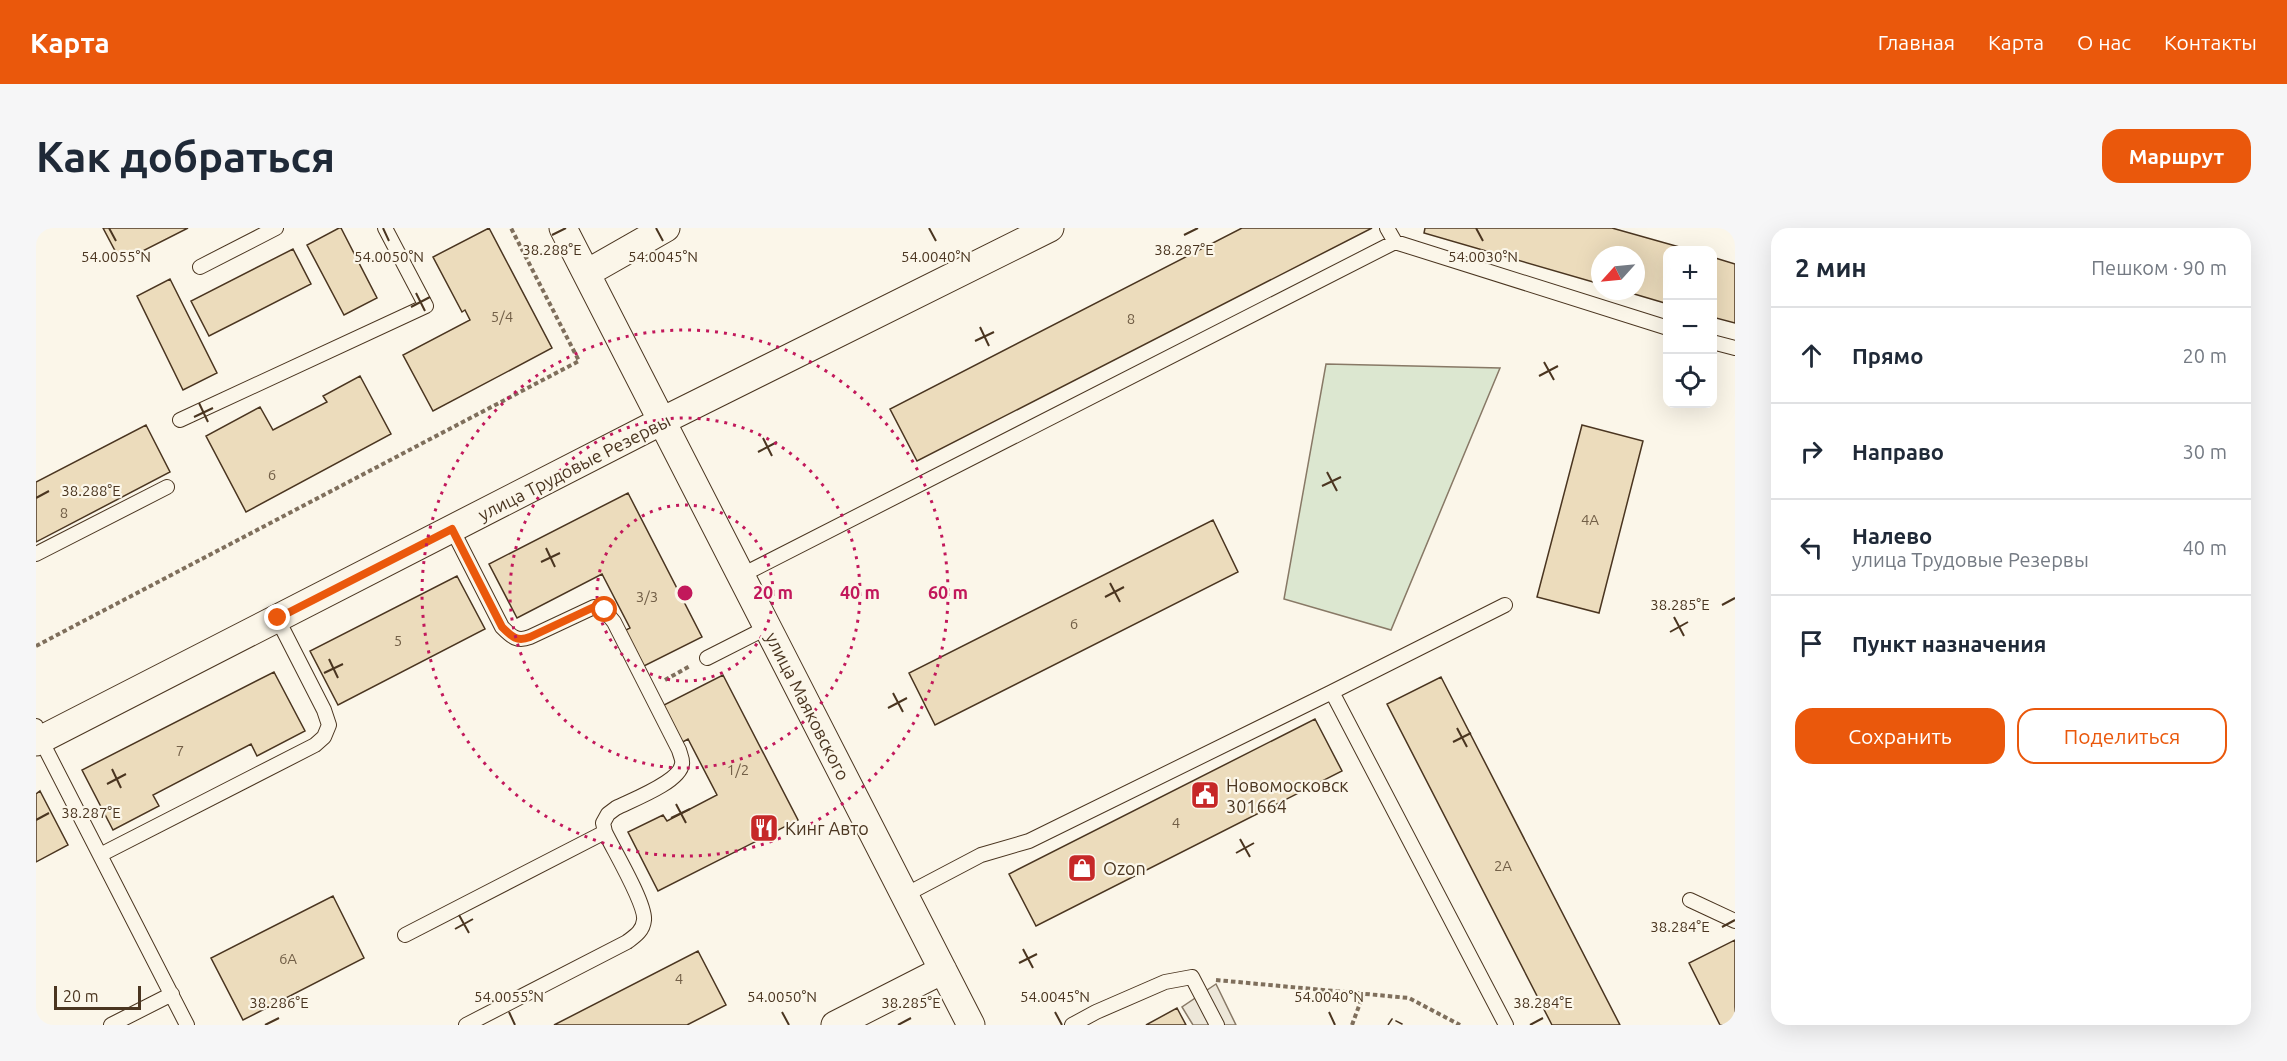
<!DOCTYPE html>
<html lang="ru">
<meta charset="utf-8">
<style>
body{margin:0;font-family:Ubuntu,sans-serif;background:#f6f6f7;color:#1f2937}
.controls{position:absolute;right:18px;top:18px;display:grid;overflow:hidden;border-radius:12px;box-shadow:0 6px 24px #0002}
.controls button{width:54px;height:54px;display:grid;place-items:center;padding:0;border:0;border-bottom:2px solid #e0e1e3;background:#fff;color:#1f2937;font:30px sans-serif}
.compass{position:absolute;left:1555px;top:18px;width:54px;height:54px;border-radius:50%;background:#fff;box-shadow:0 6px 24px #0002;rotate:243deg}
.scale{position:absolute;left:18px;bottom:15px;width:87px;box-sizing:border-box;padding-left:6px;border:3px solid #4a3520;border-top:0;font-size:16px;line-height:21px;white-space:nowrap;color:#4a3520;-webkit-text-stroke:4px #fbf6e9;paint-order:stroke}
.stop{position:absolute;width:18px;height:18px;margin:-14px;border:4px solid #ea580c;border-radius:50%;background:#fff}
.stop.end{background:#ea580c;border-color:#fff;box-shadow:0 2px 6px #0008}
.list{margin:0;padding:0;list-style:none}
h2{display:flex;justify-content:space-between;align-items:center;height:78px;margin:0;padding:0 24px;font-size:26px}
h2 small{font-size:20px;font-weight:400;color:#747a83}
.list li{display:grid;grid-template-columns:39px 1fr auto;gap:18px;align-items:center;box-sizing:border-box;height:96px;padding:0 24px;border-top:2px solid #e0e1e3}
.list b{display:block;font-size:22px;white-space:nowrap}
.list p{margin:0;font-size:20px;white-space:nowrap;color:#747a83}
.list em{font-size:20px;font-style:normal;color:#747a83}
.actions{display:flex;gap:12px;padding:18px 24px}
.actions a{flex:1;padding:14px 0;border:2px solid #ea580c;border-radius:18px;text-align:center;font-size:21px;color:#ea580c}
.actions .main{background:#ea580c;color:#fff}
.icon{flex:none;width:33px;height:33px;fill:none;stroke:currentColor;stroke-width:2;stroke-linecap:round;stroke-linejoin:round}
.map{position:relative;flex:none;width:1699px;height:797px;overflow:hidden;border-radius:18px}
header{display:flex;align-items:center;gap:36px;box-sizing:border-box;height:84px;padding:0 30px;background:#ea580c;color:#fff}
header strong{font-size:28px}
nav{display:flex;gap:33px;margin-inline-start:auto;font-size:21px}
.intro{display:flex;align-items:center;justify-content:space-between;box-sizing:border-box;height:144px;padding:0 36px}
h1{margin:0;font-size:42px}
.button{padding:15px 27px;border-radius:18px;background:#ea580c;color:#fff;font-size:21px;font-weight:700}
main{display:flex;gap:36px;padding:0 36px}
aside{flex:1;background:#fff;border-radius:18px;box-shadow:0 6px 24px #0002}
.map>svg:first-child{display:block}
.green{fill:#dce7d0;stroke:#887966;stroke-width:1.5}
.parking{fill:#ede7d9;stroke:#887966;stroke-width:1.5}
.building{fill:#ecdcbc;stroke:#4a3520;stroke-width:1.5}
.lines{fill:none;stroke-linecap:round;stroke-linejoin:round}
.service-casing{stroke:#4a3520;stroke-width:16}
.minor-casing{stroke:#4a3520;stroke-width:29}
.path{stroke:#7f6f5c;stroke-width:4;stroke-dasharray:4.5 3;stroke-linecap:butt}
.service{stroke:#fbf6e9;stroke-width:14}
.minor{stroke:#fbf6e9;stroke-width:27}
.fence{stroke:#4a3520;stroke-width:1.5;stroke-dasharray:8 3;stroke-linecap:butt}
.route{stroke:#ea580c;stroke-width:8}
.ticks{fill:none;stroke:#4a3520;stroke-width:2}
.ring{fill:none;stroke:#c2185b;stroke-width:3;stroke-dasharray:3 6}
.labels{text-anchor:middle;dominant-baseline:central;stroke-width:4.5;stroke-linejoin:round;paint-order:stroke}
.number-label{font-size:15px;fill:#725f47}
.street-label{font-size:18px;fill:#4a3520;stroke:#fbf6e9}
.poi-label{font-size:18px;fill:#4a3520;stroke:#fbf6e9;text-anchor:start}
.ticks-label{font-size:15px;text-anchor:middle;fill:#4a3520;stroke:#fbf6e9;stroke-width:4.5;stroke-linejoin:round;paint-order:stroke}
.centre{fill:#c2185b;stroke:#fbf6e9;stroke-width:3}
.ring-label{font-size:18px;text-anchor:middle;font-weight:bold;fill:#c2185b;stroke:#fbf6e9;stroke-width:4.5;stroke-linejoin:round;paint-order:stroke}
</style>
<header>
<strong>Карта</strong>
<nav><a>Главная</a><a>Карта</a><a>О нас</a><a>Контакты</a></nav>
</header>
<div class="intro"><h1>Как добраться</h1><a class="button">Маршрут</a></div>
<main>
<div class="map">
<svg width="1699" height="797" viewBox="0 0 1699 797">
<rect width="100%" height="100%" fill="#fbf6e9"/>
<path class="green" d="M1290 136 1464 140 1355 402 1248 371Z"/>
<path class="parking" d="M1180 756 1200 797H1157L1146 779Z"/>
<path class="building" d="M67 0H152L85 34Z
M303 0H305L341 70 308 87 271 17Z
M453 0 516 120 397 183 367 127 434 92 429 82 426 84 397 29Z
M1206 0H1336L881 233 854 181Z
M1389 0H1576L1654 22H1632V76L1588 63H1600V27H1564V56L1388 5Z
M257 21 275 56 173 108 155 73Z
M1676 29 1699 36V95L1676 89Z
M134 51 181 145 147 162 101 68Z
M324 148 355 206 210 284 170 208 224 179 237 202 291 174 287 168Z
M110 197 134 244 0 314V254Z
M1546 197 1607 213 1563 385 1501 369Z
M592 265 666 409 604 440 586 404 594 400 566 346 481 390 453 336Z
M1177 292 1202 344 899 497 873 445Z
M421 348 449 401 302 477 274 423Z
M238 444 269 503 221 528 215 516 117 567 123 578 77 602 46 542Z
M687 447 762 592 622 663 592 604 627 587 631 593 681 567 652 511 645 515 626 478Z
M1405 449 1584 797H1516L1351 476Z
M1279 491 1306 543 1000 698 973 646Z
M4 563 32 617 0 634V566Z
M297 668 328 730 207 792 175 730Z
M1699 712V797H1684L1653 735Z
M662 723 690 777 651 797H518Z
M1141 780 1150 797H1110Z"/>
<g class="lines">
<g class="service-casing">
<path id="service" d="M1351 0 1359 14
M164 39 240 0
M1676 114 1699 120
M144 192 390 78 349 0
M416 301 466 399C476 409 481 414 494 409L558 379 569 383 578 394 643 522C644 526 647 532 646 536 644 554 596 572 580 580L572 586 567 595 569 604C577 621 610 676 608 692 607 703 599 708 591 714L430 797
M0 326 131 259
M706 347 1359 14 1632 100
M671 430 732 399
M1296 464 1469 377
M0 498 5 512 151 797
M64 627 279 517 288 509 293 497 288 482 241 390
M869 667 945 627 993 613 1296 464 1470 797
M1654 672 1699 693
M369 707 569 604
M75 797 136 766
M1036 797 1060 784 1129 754 1156 749 1181 797"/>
</g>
<g class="minor-casing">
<path id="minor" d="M527 0 935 797
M551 45 630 0
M0 514 626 193 1014 0
M799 797 907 742"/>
</g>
<path class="path" d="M0 418 543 133 475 0
M629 452 654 438
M1180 752 1373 770 1424 797
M1316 797 1327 767"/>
<use href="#service" class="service"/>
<use href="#minor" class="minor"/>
<path class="fence" d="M1352 797 1356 791 1368 797"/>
</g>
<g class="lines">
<path class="route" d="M242 390 416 301 466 399C476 409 481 414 494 409L558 379 569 382"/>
</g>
<path class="ticks" d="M73 0 80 13M347 0 353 13M620 0 627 13M893 0 900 13M1440 0 1447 13M516 7 530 0M1148 7 1162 0M380 65 389 83M375 79 394 69M944 99 953 118M939 113 958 104M1508 134 1518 152M1503 148 1522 138M163 175 172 194M158 189 177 180M727 210 736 228M722 224 741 214M1291 244 1301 263M1286 258 1305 249M0 270 13 263M510 320 519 339M505 334 524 325M1074 355 1084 374M1069 369 1088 359M1686 377 1699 370M1638 389 1648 408M1634 404 1652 394M293 431 302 450M288 445 307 436M857 465 867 484M852 480 871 470M1421 500 1431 519M1417 514 1435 505M76 541 85 560M71 556 90 546M640 576 650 595M635 590 654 581M0 592 13 585M1204 611 1214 629M1200 625 1218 615M423 687 433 705M1686 699 1699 692M419 701 437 691M987 721 997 740M983 735 1001 726M473 784 479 797M746 784 753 797M1019 784 1026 797M1293 784 1299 797M229 797 243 790M862 797 875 790M1494 797 1507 790"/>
<g class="ring">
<circle cx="649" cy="365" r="88"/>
<circle cx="649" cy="365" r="175"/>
<circle cx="649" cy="365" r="263"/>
</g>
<defs>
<g id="civic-square" transform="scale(1.5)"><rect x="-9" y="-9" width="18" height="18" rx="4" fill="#c62828" stroke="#fbf6e9"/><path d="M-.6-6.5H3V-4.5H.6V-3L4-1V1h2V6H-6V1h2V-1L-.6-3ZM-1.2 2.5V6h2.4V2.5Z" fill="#fff"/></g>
<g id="restaurant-square" transform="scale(1.5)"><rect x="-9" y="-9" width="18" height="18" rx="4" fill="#c62828" stroke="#fbf6e9"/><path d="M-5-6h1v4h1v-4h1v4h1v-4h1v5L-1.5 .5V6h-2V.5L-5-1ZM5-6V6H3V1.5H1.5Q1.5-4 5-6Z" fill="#fff"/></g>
<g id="shop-square" transform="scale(1.5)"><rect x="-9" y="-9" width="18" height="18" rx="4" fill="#c62828" stroke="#fbf6e9"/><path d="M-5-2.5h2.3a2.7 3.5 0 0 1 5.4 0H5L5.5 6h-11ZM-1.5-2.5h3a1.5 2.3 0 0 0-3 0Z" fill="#fff"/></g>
</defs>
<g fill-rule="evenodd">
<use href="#civic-square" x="1169" y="567"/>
<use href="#restaurant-square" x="728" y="600"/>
<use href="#shop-square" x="1046" y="640"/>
</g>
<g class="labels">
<g class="number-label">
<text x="466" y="88">5/4</text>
<text x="1095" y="90">8</text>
<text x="236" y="246">6</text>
<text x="28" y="284">8</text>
<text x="1554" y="291">4А</text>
<text x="611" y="368">3/3</text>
<text x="1038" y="395">6</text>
<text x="362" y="412">5</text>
<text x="144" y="522">7</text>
<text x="702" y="541">1/2</text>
<text x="1140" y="594">4</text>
<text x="1467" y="637">2А</text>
<text x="252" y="730">6А</text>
<text x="643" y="750">4</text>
</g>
<g class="street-label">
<text transform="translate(538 239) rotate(-27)">улица Трудовые Резервы</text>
<text transform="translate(772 478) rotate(63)">улица Маяковского</text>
</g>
<g class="poi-label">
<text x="1190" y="557">Новомосковск<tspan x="1190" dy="21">301664</tspan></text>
<text x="749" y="600">Кинг Авто</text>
<text x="1067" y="640">Ozon</text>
</g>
</g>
<g class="ticks-label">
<text x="516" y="27">38.288°E</text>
<text x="1148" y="27">38.287°E</text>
<text x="80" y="34">54.0055°N</text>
<text x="353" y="34">54.0050°N</text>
<text x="627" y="34">54.0045°N</text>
<text x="900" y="34">54.0040°N</text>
<text x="1447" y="34">54.0030°N</text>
<text x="55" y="268">38.288°E</text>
<text x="1644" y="382">38.285°E</text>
<text x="55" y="590">38.287°E</text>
<text x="1644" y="704">38.284°E</text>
<text x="473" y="774">54.0055°N</text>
<text x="746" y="774">54.0050°N</text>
<text x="1019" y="774">54.0045°N</text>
<text x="1293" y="774">54.0040°N</text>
<text x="243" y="780">38.286°E</text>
<text x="875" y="780">38.285°E</text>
<text x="1507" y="780">38.284°E</text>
</g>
<circle cx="649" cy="365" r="9" class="centre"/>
<g class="ring-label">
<text x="737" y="371">20 m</text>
<text x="824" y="371">40 m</text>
<text x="912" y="371">60 m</text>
</g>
</svg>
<div class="controls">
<button>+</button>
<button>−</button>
<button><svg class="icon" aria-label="locate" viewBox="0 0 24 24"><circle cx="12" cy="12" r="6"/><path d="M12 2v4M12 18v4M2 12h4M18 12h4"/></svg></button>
</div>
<svg class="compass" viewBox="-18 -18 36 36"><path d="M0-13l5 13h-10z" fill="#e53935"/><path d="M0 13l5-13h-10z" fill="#747a83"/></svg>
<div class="scale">20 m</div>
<div class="stop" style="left:569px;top:382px"></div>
<div class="stop end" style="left:242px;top:390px"></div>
</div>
<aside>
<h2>2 мин<small>Пешком · 90 m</small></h2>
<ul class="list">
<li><svg class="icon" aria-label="ahead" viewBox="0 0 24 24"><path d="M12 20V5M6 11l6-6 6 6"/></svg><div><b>Прямо</b></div><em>20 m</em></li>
<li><svg class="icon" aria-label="right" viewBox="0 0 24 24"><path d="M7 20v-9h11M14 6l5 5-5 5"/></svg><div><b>Направо</b></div><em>30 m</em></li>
<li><svg class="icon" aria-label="left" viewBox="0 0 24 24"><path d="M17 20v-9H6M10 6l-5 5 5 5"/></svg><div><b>Налево</b><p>улица Трудовые Резервы</p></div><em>40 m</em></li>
<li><svg class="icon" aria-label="arrive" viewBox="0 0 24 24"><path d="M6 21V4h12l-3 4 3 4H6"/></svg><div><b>Пункт назначения</b></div></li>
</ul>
<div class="actions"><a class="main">Сохранить</a><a>Поделиться</a></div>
</aside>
</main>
